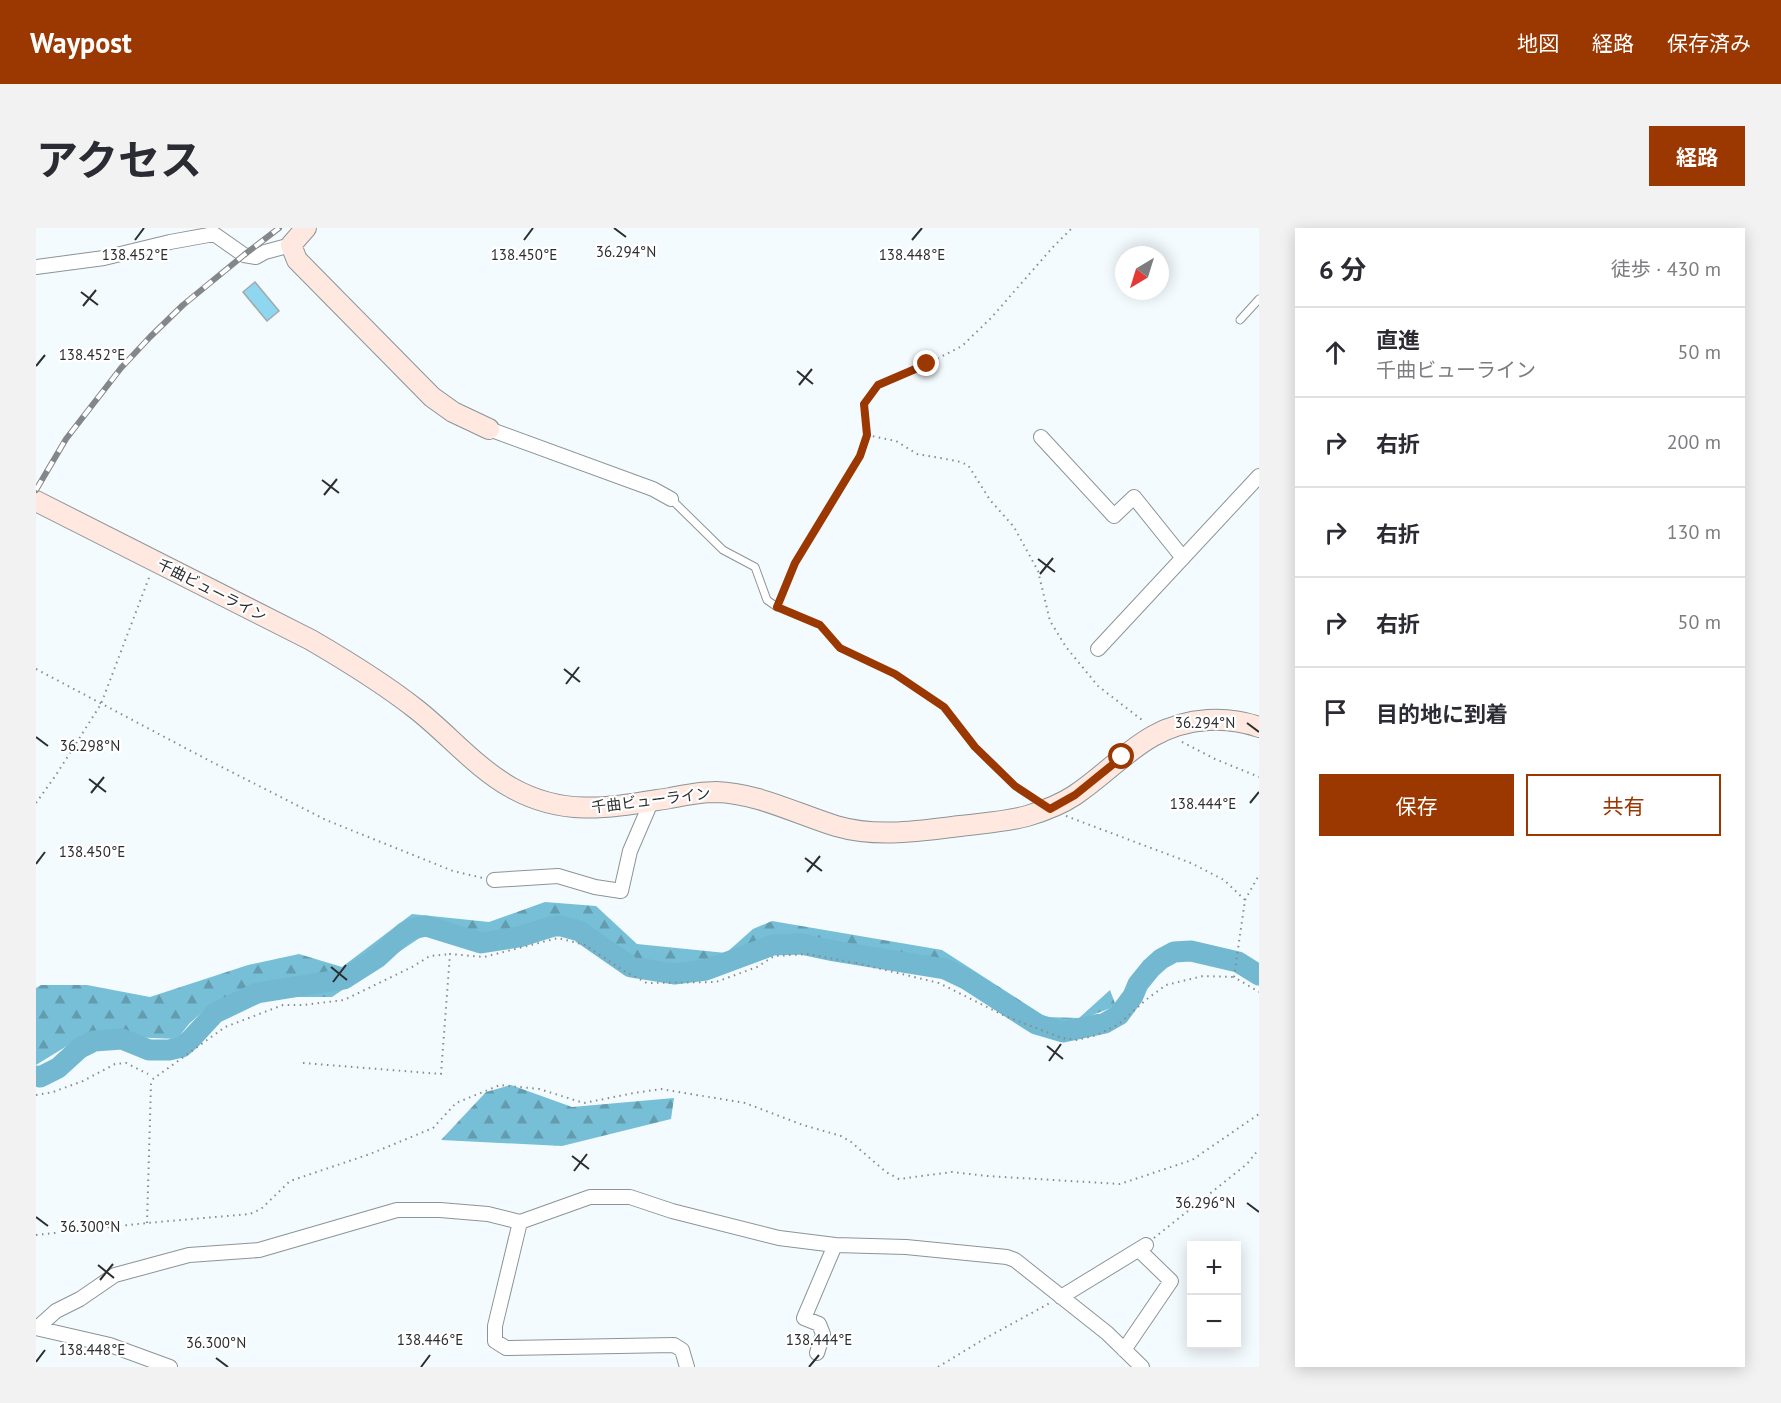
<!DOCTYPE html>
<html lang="ja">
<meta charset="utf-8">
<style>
body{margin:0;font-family:"PT Sans","Noto Sans JP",sans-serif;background:#f2f2f3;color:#2b2b33}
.controls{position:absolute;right:18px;bottom:18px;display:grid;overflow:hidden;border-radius:0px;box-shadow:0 3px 15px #0003}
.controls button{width:54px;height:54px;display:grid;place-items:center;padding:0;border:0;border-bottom:2px solid #e1e1e2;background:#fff;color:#2b2b33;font:30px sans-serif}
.compass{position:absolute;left:1079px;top:18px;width:54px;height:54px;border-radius:50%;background:#fff;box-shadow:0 3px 15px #0003;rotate:218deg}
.stop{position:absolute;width:18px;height:18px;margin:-14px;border:4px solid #9b3701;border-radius:50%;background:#fff}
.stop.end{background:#9b3701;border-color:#fff;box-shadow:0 2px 6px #0008}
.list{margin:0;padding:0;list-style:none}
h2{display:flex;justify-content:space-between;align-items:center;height:78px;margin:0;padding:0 24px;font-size:26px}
h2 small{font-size:20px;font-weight:400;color:#7c7c81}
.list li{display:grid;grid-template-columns:39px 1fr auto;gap:18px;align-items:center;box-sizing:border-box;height:90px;padding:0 24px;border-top:2px solid #e1e1e2}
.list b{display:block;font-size:22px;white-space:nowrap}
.list p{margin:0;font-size:20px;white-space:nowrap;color:#7c7c81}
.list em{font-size:20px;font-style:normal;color:#7c7c81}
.actions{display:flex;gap:12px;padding:18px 24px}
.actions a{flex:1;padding:14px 0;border:2px solid #9b3701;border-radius:0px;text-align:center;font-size:21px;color:#9b3701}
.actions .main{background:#9b3701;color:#fff}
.icon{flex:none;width:33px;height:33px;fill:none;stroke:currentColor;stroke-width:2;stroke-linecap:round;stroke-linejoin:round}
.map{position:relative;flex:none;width:1223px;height:1139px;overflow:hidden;border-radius:0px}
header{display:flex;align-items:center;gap:36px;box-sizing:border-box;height:84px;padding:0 30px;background:#9b3701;color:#fff}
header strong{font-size:28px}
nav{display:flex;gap:33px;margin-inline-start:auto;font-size:21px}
.intro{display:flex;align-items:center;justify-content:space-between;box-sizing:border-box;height:144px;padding:0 36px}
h1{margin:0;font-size:42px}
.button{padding:15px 27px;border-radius:0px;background:#9b3701;color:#fff;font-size:21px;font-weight:700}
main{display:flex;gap:36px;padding:0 36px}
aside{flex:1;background:#fff;border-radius:0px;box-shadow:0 3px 15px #0003}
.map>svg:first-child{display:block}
.forest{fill:url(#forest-firs)}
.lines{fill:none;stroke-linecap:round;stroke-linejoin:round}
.river{stroke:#71b8d0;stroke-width:21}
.building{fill:#8fd7f0;stroke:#a1a9ab;stroke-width:1.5}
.lane-casing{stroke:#8c9496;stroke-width:9}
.street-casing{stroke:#8c9496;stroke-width:16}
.secondary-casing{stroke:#8c9496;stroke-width:22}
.path{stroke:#878b8d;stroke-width:2;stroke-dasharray:1.5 4.5;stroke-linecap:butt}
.lane{stroke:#fff;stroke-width:7}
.street{stroke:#fff;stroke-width:14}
.secondary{stroke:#fee8df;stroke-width:20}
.rail-casing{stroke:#83878a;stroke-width:6}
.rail{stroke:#fff;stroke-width:4;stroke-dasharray:11;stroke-linecap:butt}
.route{stroke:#9b3701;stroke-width:8}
.ticks{fill:none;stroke:#2b2d2f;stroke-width:2}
.labels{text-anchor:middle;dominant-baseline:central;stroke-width:4.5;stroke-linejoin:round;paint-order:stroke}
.street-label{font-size:15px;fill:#2b2d2f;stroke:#fff}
.ticks-label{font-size:15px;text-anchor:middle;fill:#2b2d2f;stroke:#fff;stroke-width:4.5;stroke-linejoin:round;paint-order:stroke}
</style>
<header>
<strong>Waypost</strong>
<nav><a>地図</a><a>経路</a><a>保存済み</a></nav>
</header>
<div class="intro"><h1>アクセス</h1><a class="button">経路</a></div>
<main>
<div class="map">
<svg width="1223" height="1139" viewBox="0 0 1223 1139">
<defs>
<pattern id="forest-firs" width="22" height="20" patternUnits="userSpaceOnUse" patternTransform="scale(1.5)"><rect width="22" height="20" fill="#77bfd6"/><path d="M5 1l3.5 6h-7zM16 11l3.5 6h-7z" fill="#629cae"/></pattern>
</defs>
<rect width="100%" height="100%" fill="#f4fbfe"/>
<path class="forest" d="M509 674 560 678 601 716 690 725 717 701 736 693 906 722 1010 789 1043 790 1074 762 1080 778 1028 798 988 785 903 734 770 708 714 727 638 737 589 731 562 712 522 693 469 709 448 710 422 702 385 709 296 769H194L176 775 153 796 141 811 93 809 39 813 0 837V760L5 757H51L114 769 212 737 263 726 306 739 376 686 453 694Z
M475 857 536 879 638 870 635 891 526 918 405 912 450 864Z"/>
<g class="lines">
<path class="river" d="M0 848 4 849 22 840 44 820 58 813 86 811 113 822H133L146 819 155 811 179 785 221 765 308 751 341 730 368 705 376 701 390 698 445 715 483 709 518 698H525L543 703 595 739 638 746 670 742 737 717 765 716 798 723 909 741 930 751 1000 796 1027 804 1069 795 1083 787 1097 768 1102 756 1115 740 1125 731 1138 724 1155 723 1202 734 1223 747"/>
</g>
<path class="building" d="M219 54 243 83 231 93 207 64Z"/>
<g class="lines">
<g class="lane-casing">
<path id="lane" d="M1204 92 1223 71
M635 271 687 322 719 339 731 372 741 379"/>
</g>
<g class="street-casing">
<path id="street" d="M0 39 68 30 134 14 178 6 208 27 220 29 229 24 255 17
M453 201 617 261 635 271
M1005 209 1078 288 1098 269 1147 330
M1062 421 1223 248
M458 652 522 648 559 659 585 663 594 623 616 572
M484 994 459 1098V1113L470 1120 638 1117 646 1122 651 1139
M1025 1069 1110 1017
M0 1100 74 1117 134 1139
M1 1100 20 1083 44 1071 79 1047 153 1027 223 1022 361 982H404L452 986 484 994 554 969H594L636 983 743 1010 799 1017 870 1019 971 1029 979 1032 1071 1105 1106 1139
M1088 1122 1135 1053 1103 1022
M781 1125 787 1106 783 1096 768 1090 799 1017"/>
</g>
<g class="secondary-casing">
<path id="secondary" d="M270 0 255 17 261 32 396 169 417 184 453 201
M0 273 275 412C311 433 347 455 380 481 412 506 440 540 476 560 530 590 577 579 634 570 649 567 665 564 680 564 721 565 761 586 800 598 841 610 883 603 924 598 947 595 969 594 991 588 1008 583 1024 577 1039 567 1085 536 1110 496 1172 492 1189 491 1206 493 1223 499"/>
</g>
<path class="path" d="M831 207 860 213 881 226 921 233 932 237 954 272 978 299 1002 343 1014 393 1030 419 1062 458 1106 492
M744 371 759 335 824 228 831 207 828 176 842 157 891 136 926 118 955 90 1017 19 1036 0
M749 383 784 397 804 420 859 446 907 479 939 519 979 558 996 569
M0 441 172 532 290 592 417 643 447 650
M1146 514 1179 531 1223 549
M0 575 20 547 65 476 114 347
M1030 588 1155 635 1188 652 1209 672 1198 749 1223 764
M1209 672 1223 647
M820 735 903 755 969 788 1026 810 1041 812 1061 807 1083 796 1111 771 1130 757 1167 748 1198 749
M267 835 405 846 414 726 448 729 522 710 549 717 588 743 611 755 680 754 721 739 738 728 772 726 819 735
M0 867 17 864 47 853 79 836 90 835 112 846
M111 995 115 856 117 851 189 799 247 777H268L308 772 376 739 394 728 414 726
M0 1007 111 995 214 986 225 981 254 953 334 926 397 900 420 875 464 857 503 861 548 875 598 865 625 861 709 875 767 897 805 908 815 914 850 944 863 951 916 944 951 948 1084 956 1156 932 1223 886
M1118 1010 1211 936 1223 921
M902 1139 948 1111 1014 1075"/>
<use href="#lane" class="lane"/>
<use href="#street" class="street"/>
<use href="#secondary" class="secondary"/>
<g class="rail-casing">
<path id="rail" d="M0 262 30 211 85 140 114 109 147 77 208 27 243 0"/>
</g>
<use href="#rail" class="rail"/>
</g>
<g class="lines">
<path class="route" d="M891 136 842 157 828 176 831 207 824 228 759 335 741 379 784 397 804 420 859 446 908 479 939 519 979 558 1014 581 1039 567 1086 529"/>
</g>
<path class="ticks" d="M578 0 590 9M99 12 108 0M488 12 497 0M876 12 886 0M45 64 62 77M47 78 60 62M0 138 9 127M761 143 777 156M763 157 776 141M286 252 303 265M288 267 301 251M1002 331 1019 344M1004 346 1017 330M528 441 544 454M530 456 543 439M1211 495 1223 504M0 509 12 518M53 551 70 564M55 565 68 549M1214 575 1223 564M769 630 786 643M0 636 9 624M771 644 784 628M295 739 311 752M297 754 310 737M1011 818 1027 831M1013 833 1025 816M536 928 553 941M538 943 551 926M1211 975 1223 984M0 989 12 998M62 1037 78 1050M64 1052 77 1036M180 1130 192 1139M0 1134 9 1122M385 1139 394 1127M773 1139 783 1127"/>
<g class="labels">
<g class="street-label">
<text transform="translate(176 362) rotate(27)">千曲ビューライン</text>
<text transform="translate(615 572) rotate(-7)">千曲ビューライン</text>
</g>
</g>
<g class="ticks-label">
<text x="590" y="29">36.294°N</text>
<text x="99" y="32">138.452°E</text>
<text x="488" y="32">138.450°E</text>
<text x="876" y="32">138.448°E</text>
<text x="56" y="132">138.452°E</text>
<text x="1169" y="500">36.294°N</text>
<text x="54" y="523">36.298°N</text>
<text x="1167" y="581">138.444°E</text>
<text x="56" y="629">138.450°E</text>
<text x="1169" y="980">36.296°N</text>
<text x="54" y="1004">36.300°N</text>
<text x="394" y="1117">138.446°E</text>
<text x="783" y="1117">138.444°E</text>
<text x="180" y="1120">36.300°N</text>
<text x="56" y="1127">138.448°E</text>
</g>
</svg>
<div class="controls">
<button>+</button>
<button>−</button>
</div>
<svg class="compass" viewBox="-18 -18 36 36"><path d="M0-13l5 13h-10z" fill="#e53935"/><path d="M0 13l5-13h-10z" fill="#7c7c81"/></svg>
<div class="stop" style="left:1086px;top:529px"></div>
<div class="stop end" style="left:891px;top:136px"></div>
</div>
<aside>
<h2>6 分<small>徒歩 · 430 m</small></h2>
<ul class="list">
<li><svg class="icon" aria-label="ahead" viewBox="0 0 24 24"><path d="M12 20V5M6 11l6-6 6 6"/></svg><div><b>直進</b><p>千曲ビューライン</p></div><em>50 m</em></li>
<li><svg class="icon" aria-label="right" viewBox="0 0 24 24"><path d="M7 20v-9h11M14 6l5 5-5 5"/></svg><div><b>右折</b></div><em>200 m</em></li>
<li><svg class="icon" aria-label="right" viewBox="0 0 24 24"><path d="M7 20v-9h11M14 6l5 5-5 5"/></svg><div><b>右折</b></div><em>130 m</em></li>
<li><svg class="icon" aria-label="right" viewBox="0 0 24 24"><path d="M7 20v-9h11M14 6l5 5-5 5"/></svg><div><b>右折</b></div><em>50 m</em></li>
<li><svg class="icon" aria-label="arrive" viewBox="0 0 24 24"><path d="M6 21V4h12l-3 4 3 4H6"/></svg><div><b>目的地に到着</b></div></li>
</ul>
<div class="actions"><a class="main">保存</a><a>共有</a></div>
</aside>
</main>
